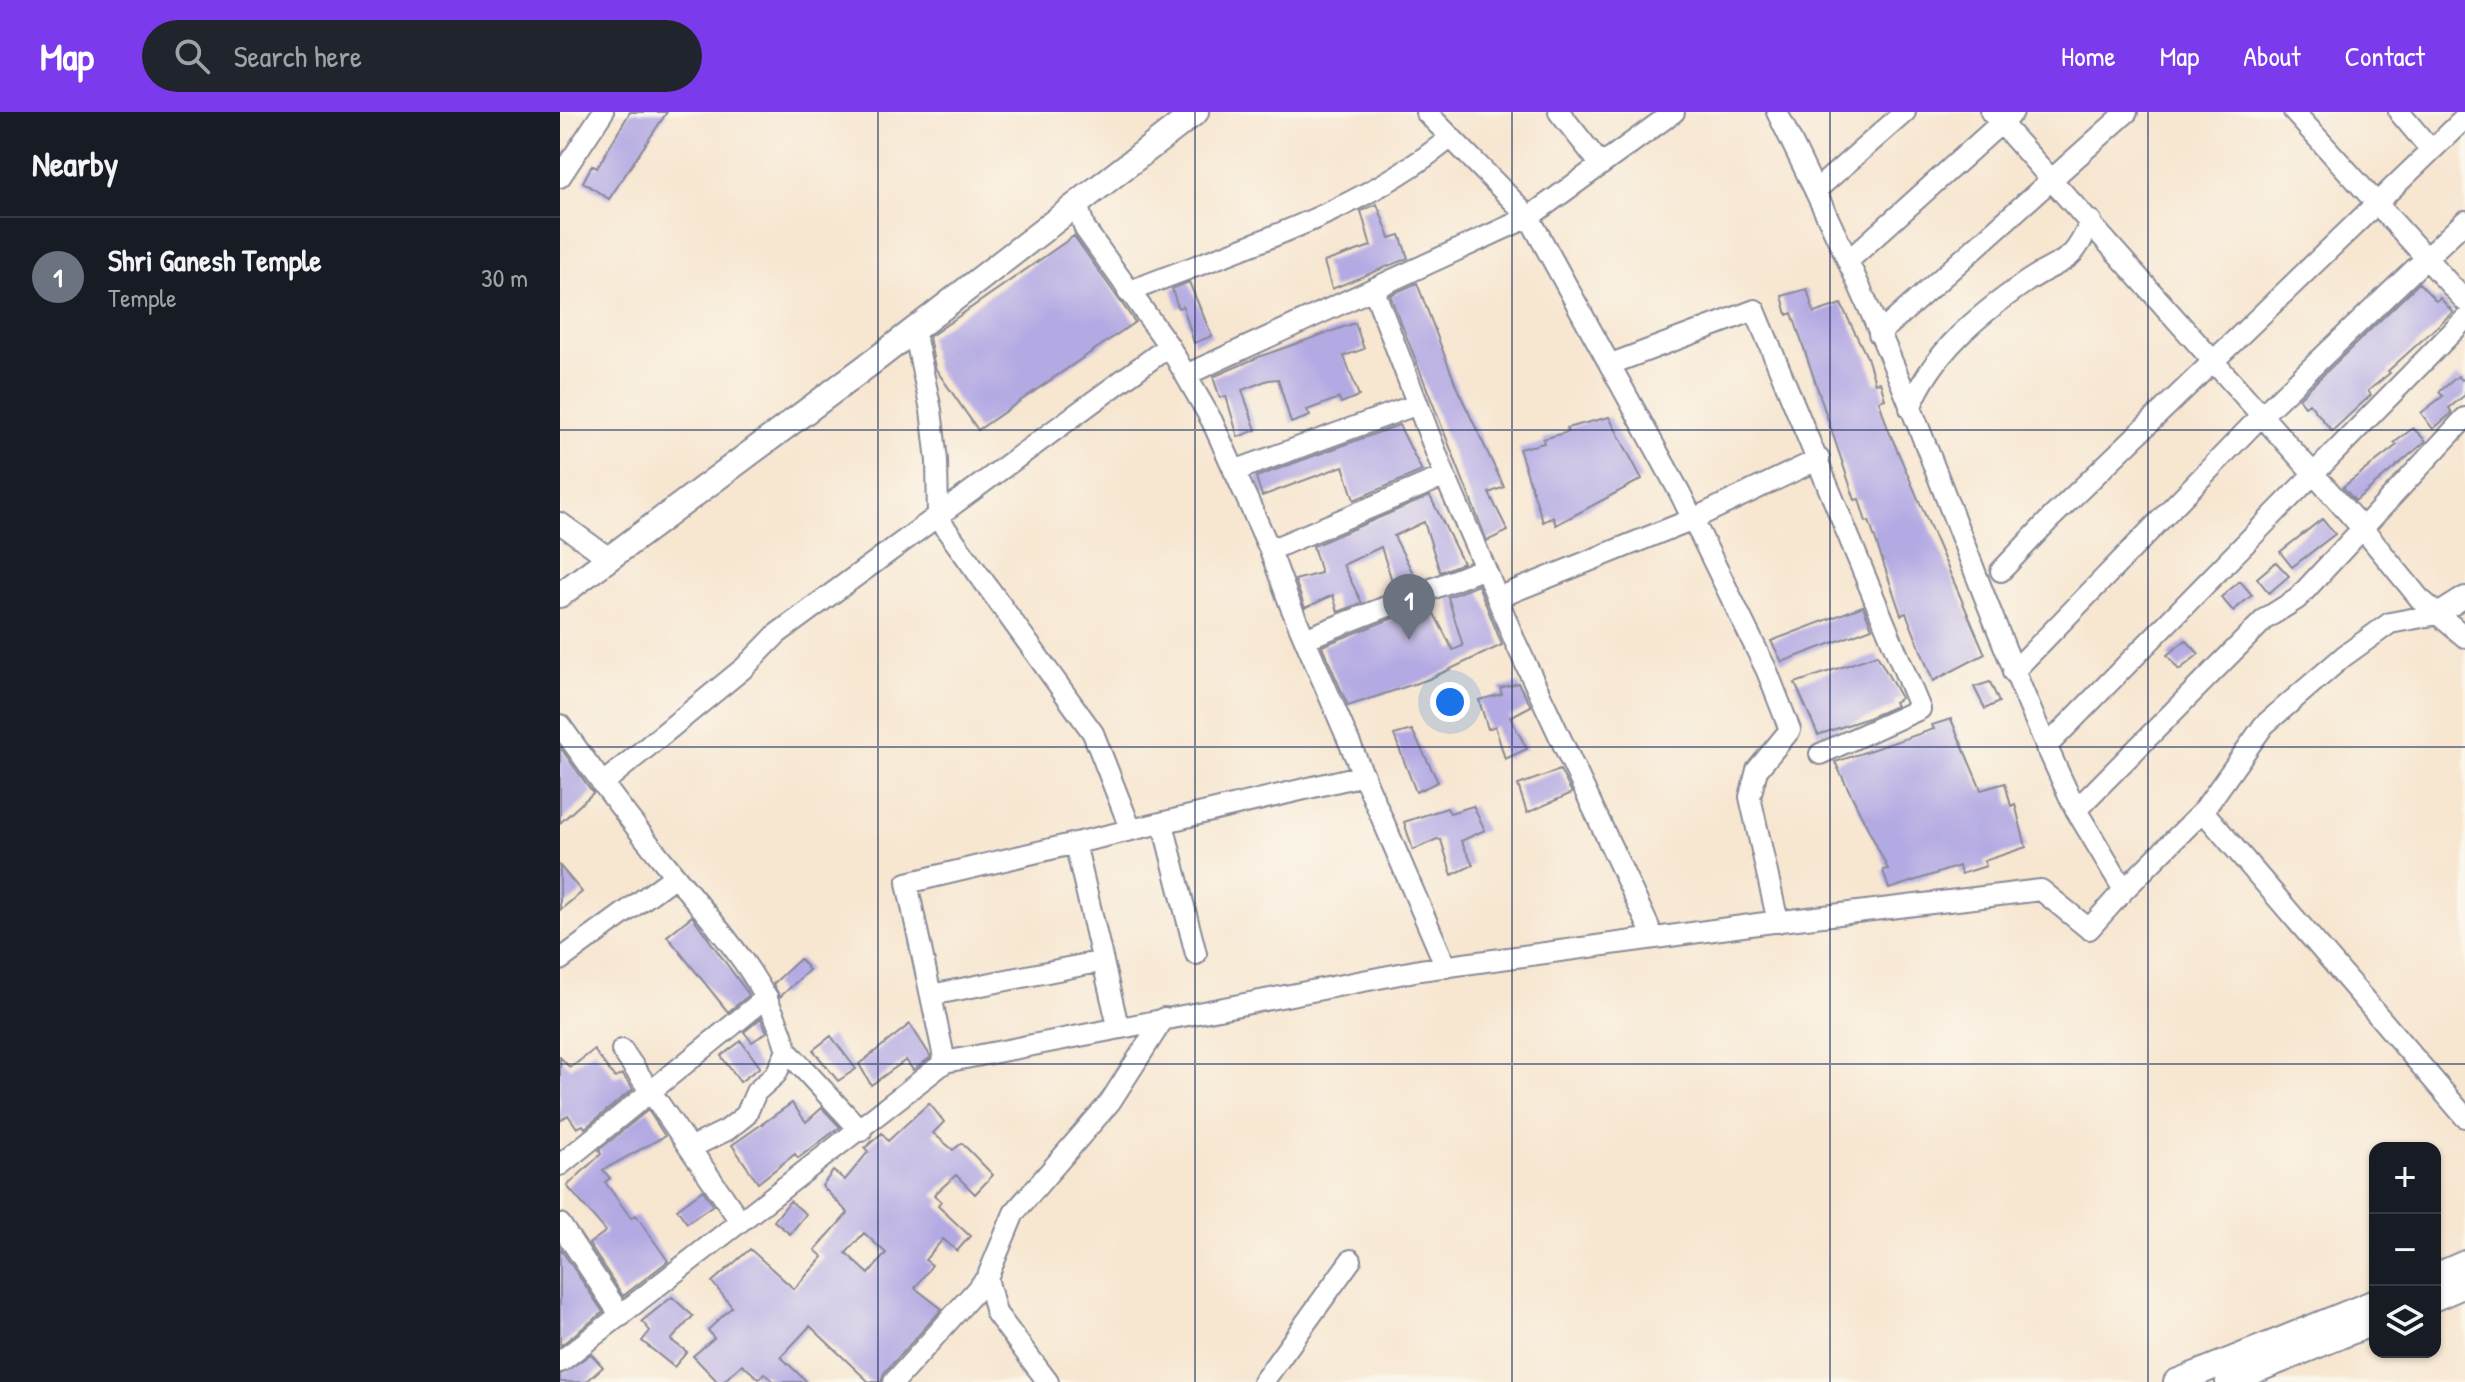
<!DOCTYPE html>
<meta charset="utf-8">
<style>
body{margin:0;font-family:"Patrick Hand",sans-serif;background:#20242c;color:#f1f3f6}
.controls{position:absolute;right:24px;bottom:24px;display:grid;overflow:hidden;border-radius:16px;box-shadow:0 2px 6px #0004}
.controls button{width:72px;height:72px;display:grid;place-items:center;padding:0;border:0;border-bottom:2px solid #363941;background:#171b24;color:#f1f3f6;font:40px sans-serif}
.you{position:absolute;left:890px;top:590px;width:28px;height:28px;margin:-20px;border:6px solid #fff;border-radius:50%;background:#1a73e8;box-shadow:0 0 0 12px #1a73e833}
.badge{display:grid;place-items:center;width:52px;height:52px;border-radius:50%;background:#7c3aed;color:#fff;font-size:26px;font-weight:700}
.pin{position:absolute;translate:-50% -66px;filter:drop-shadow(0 2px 4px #0008)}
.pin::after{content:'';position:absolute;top:42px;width:28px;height:24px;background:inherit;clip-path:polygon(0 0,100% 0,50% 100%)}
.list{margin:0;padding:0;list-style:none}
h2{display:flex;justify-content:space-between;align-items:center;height:104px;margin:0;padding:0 32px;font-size:34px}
h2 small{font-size:26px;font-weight:400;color:#9ea1a6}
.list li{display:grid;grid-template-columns:52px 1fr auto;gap:24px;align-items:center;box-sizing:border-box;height:120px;padding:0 32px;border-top:2px solid #363941}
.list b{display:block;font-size:30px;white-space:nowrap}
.list p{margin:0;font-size:26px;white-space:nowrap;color:#9ea1a6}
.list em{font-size:26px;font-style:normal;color:#9ea1a6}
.icon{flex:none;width:44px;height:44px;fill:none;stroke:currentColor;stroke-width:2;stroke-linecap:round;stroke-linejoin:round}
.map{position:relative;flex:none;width:1905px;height:1270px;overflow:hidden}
header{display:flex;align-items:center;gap:48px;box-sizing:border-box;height:112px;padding:0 40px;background:#7c3aed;color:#fff}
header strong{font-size:38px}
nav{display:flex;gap:44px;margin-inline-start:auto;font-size:28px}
.search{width:560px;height:72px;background:#20242c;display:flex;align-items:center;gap:20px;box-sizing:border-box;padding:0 28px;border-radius:44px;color:#9ea1a6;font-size:30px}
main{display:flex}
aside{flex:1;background:#171b24}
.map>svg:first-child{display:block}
.building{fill:#b3a9e3;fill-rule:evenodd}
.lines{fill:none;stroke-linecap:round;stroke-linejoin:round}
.minor-casing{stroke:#898a97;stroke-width:24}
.tertiary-casing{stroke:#898a97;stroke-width:28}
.minor{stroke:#fff;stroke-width:20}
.tertiary{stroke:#fff;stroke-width:24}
.grid{fill:none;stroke:#1b2f5e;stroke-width:2;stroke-opacity:0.55}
</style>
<header>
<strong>Map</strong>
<div class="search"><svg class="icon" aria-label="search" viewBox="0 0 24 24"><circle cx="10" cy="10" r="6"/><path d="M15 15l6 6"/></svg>Search here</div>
<nav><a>Home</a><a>Map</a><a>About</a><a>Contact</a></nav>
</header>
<main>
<aside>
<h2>Nearby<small></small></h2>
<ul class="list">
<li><span class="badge" style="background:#6b7280">1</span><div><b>Shri Ganesh Temple</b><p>Temple</p></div><em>30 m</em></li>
</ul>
</aside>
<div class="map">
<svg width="1905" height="1270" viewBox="0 0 1905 1270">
<rect width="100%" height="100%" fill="#fbf7ec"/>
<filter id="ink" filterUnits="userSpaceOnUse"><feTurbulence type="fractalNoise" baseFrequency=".0125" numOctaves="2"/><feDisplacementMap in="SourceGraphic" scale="16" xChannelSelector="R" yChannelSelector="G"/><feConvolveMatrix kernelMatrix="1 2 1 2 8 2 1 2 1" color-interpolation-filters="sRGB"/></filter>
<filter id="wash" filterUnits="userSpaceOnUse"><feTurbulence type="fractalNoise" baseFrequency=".006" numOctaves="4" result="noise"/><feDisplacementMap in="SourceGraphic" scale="32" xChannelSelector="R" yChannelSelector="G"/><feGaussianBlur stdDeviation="1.8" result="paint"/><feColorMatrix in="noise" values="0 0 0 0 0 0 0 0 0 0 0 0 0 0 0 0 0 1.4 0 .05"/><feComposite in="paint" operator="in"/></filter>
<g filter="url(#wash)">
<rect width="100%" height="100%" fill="#f7e6d0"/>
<g id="blocks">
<path class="building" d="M70 0H107L49 87 23 70 32 53 37 56Z
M817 92 830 126 840 123 848 146 772 177 764 150 811 134 801 99Z
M514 124 575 210 418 318 375 256 369 225Z
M629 170 652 224 634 231 623 194 618 196 612 177Z
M857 171 897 276 944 375 929 381 948 419 927 429 830 183Z
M1859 171 1876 189 1880 186 1893 200 1828 259 1830 261 1808 279 1811 283 1772 319 1749 291 1745 294 1739 286Z
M1247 177 1254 201 1281 192 1307 245 1315 271 1320 270 1325 287 1319 289 1328 317 1425 542 1373 569 1346 501 1341 503 1309 409 1306 410 1299 387 1295 388 1232 201 1227 203 1222 184Z
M795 211 804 237 784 244 799 284 781 291 779 286 747 298 750 304 731 311 718 267 708 268 682 278 696 318 678 325 666 284 660 286 653 265 701 244Z
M1898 264 1902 268 1905 266V283L1889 296 1892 301 1873 317 1861 301 1883 284 1879 280Z
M1049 305 1082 367 996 413 993 405 983 410 959 337 984 331 983 327 1008 320 1007 316Z
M839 313 862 359 794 388 783 354 702 384 696 365Z
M1853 316 1866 329 1795 389 1783 375 1837 333 1834 331Z
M870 384 903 451 880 460 864 410 834 424 857 469 835 478 821 435 783 453 802 491 778 500 773 483 745 496 735 468 761 461 753 434Z
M1762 407 1775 422 1732 455 1720 440Z
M1716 450 1729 464 1709 481 1697 466Z
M1680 469 1692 483 1673 499 1661 485Z
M918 473 942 533 869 567 788 594 762 534 869 492 893 538 903 534 888 485Z
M1303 494 1312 516 1222 550 1211 529Z
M1626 528 1639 542 1619 558 1607 543Z
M1317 543 1341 586 1334 590 1336 594 1308 606 1258 623 1235 571Z
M1430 570 1439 590 1425 597 1414 575Z
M958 571 971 594 950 605 967 637 945 647 935 614 928 617 919 588 942 582 940 576Z
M1391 607 1421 678 1445 671 1451 694 1455 692 1466 735 1424 749 1426 754 1401 762 1399 754 1329 777 1323 758 1328 757 1275 650 1374 617 1372 613Z
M852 618 878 670 856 680 834 623Z
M0 635 33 681 0 711Z
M1000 658 1012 681 967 701 958 673Z
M913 694 925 718 901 729 913 753 892 763 881 728 877 727 853 738 844 710 887 696 890 701Z
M0 754 22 780 0 798Z
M132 804 189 883 168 900 107 824Z
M240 847 249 858 220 885 213 872Z
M201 906 207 920 192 930 184 920Z
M350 912 371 945 353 958 346 948 311 973 299 952Z
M271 924 296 957 278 969 253 938Z
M181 929 200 955 180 970 161 944Z
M34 938 55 966 62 962 73 977 25 1016 23 1013 17 1016 8 1003 0 1009V945L10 956Z
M232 991 246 1010 262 996 280 1015 238 1046 235 1042 198 1071 172 1033Z
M369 991 384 1010 373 1021 393 1038 402 1031 433 1063 415 1082 396 1063 374 1083 381 1089 378 1094 410 1124 397 1139 383 1127 365 1148 372 1153 355 1176 382 1197 324 1261 321 1270H309L250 1214 221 1245 247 1270H214L204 1261 199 1267 182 1252 163 1270H158L133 1244 154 1226 148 1218 172 1195 152 1170 190 1137 234 1177 263 1145 255 1138 288 1101 262 1074 273 1059 285 1068 308 1040 305 1036 322 1021 328 1029ZM304 1121 326 1141 309 1162 286 1141Z
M88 998 105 1024 43 1058 50 1066 45 1070 71 1106 76 1103 108 1149 63 1184 29 1132 46 1119 7 1074 41 1042 39 1038Z
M143 1078 153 1093 127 1111 117 1097Z
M230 1089 246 1102 230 1122 214 1109Z
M0 1136 43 1200 0 1234Z
M112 1185 133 1204 111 1228 127 1240 114 1255 82 1229 90 1219 82 1209Z
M31 1242 43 1255 26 1270H0V1263Z"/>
</g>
</g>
<g filter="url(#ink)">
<use href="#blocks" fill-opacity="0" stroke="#898a97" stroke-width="2"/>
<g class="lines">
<g class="minor-casing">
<path id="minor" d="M866 0 969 105 1120 381 1207 559 1230 618 1197 658 1190 685 1218 810
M999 0 1041 53
M1217 0C1261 89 1303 179 1341 271 1399 414 1449 559 1516 698
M1431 0 1802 416 1860 487 1905 525
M1734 0 1905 189
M1839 0 1871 38
M0 65 43 0
M1255 79 1345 0
M1288 149 1453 0
M568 180C678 136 799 102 891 25
M354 218 371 298 377 349 378 406 533 621 571 718 347 771 385 950
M1319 222 1567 0
M609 234 652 309 710 438 731 495 886 855
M1051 252 1195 198 1360 597 1260 642
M628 262 969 105 1114 0
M1350 296C1373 240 1417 204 1466 170 1504 144 1510 157 1531 109
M674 359 858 292
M0 411 49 446
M710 438 885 364
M925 456 954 527 1094 826
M1441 459 1491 406 1905 6
M937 486 1133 407 1259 347
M747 526 925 456 885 364 814 178
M1453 560 1701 304 1905 109
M0 613C35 662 70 709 108 755 154 813 208 866 227 939L216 962 196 980 186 1003 167 1018 130 1036
M1486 635 1905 207
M42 672 185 555 217 522 609 234 525 117 517 92
M1643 699 1905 1005
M603 712 636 842
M571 718 804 663
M515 731 558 914
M1564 778 1643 699 1704 613 1784 544 1830 511 1878 502 1905 485
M0 848 115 764
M371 883 543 849
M62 938 180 1109
M227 939 301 1019
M0 1053 207 885
M0 1112 61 1204
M0 1250 385 950 860 858 1205 811 1481 778 1529 817 1564 778 1516 698 1705 507 1737 487 1905 306
M334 1270 427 1166
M488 1270 436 1201 427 1166 454 1101 550 990 604 906
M703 1270 791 1148"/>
</g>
<g class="tertiary-casing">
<path id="tertiary" d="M0 483 319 245 636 0
M1875 1164 1905 1151
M1875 1186 1905 1173
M1616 1270 1815 1190
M1668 1270 1815 1210"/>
</g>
<use href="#minor" class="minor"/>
<use href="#tertiary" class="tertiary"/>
</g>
</g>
<path class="grid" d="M318 0V1270M635 0V1270M952 0V1270M1270 0V1270M1588 0V1270M0 318H1905M0 635H1905M0 952H1905"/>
</svg>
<div class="controls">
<button>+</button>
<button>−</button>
<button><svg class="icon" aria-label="layers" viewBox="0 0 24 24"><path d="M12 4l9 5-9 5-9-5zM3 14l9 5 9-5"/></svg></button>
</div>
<div class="you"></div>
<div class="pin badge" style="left:849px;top:528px;background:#6b7280">1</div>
</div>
</main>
